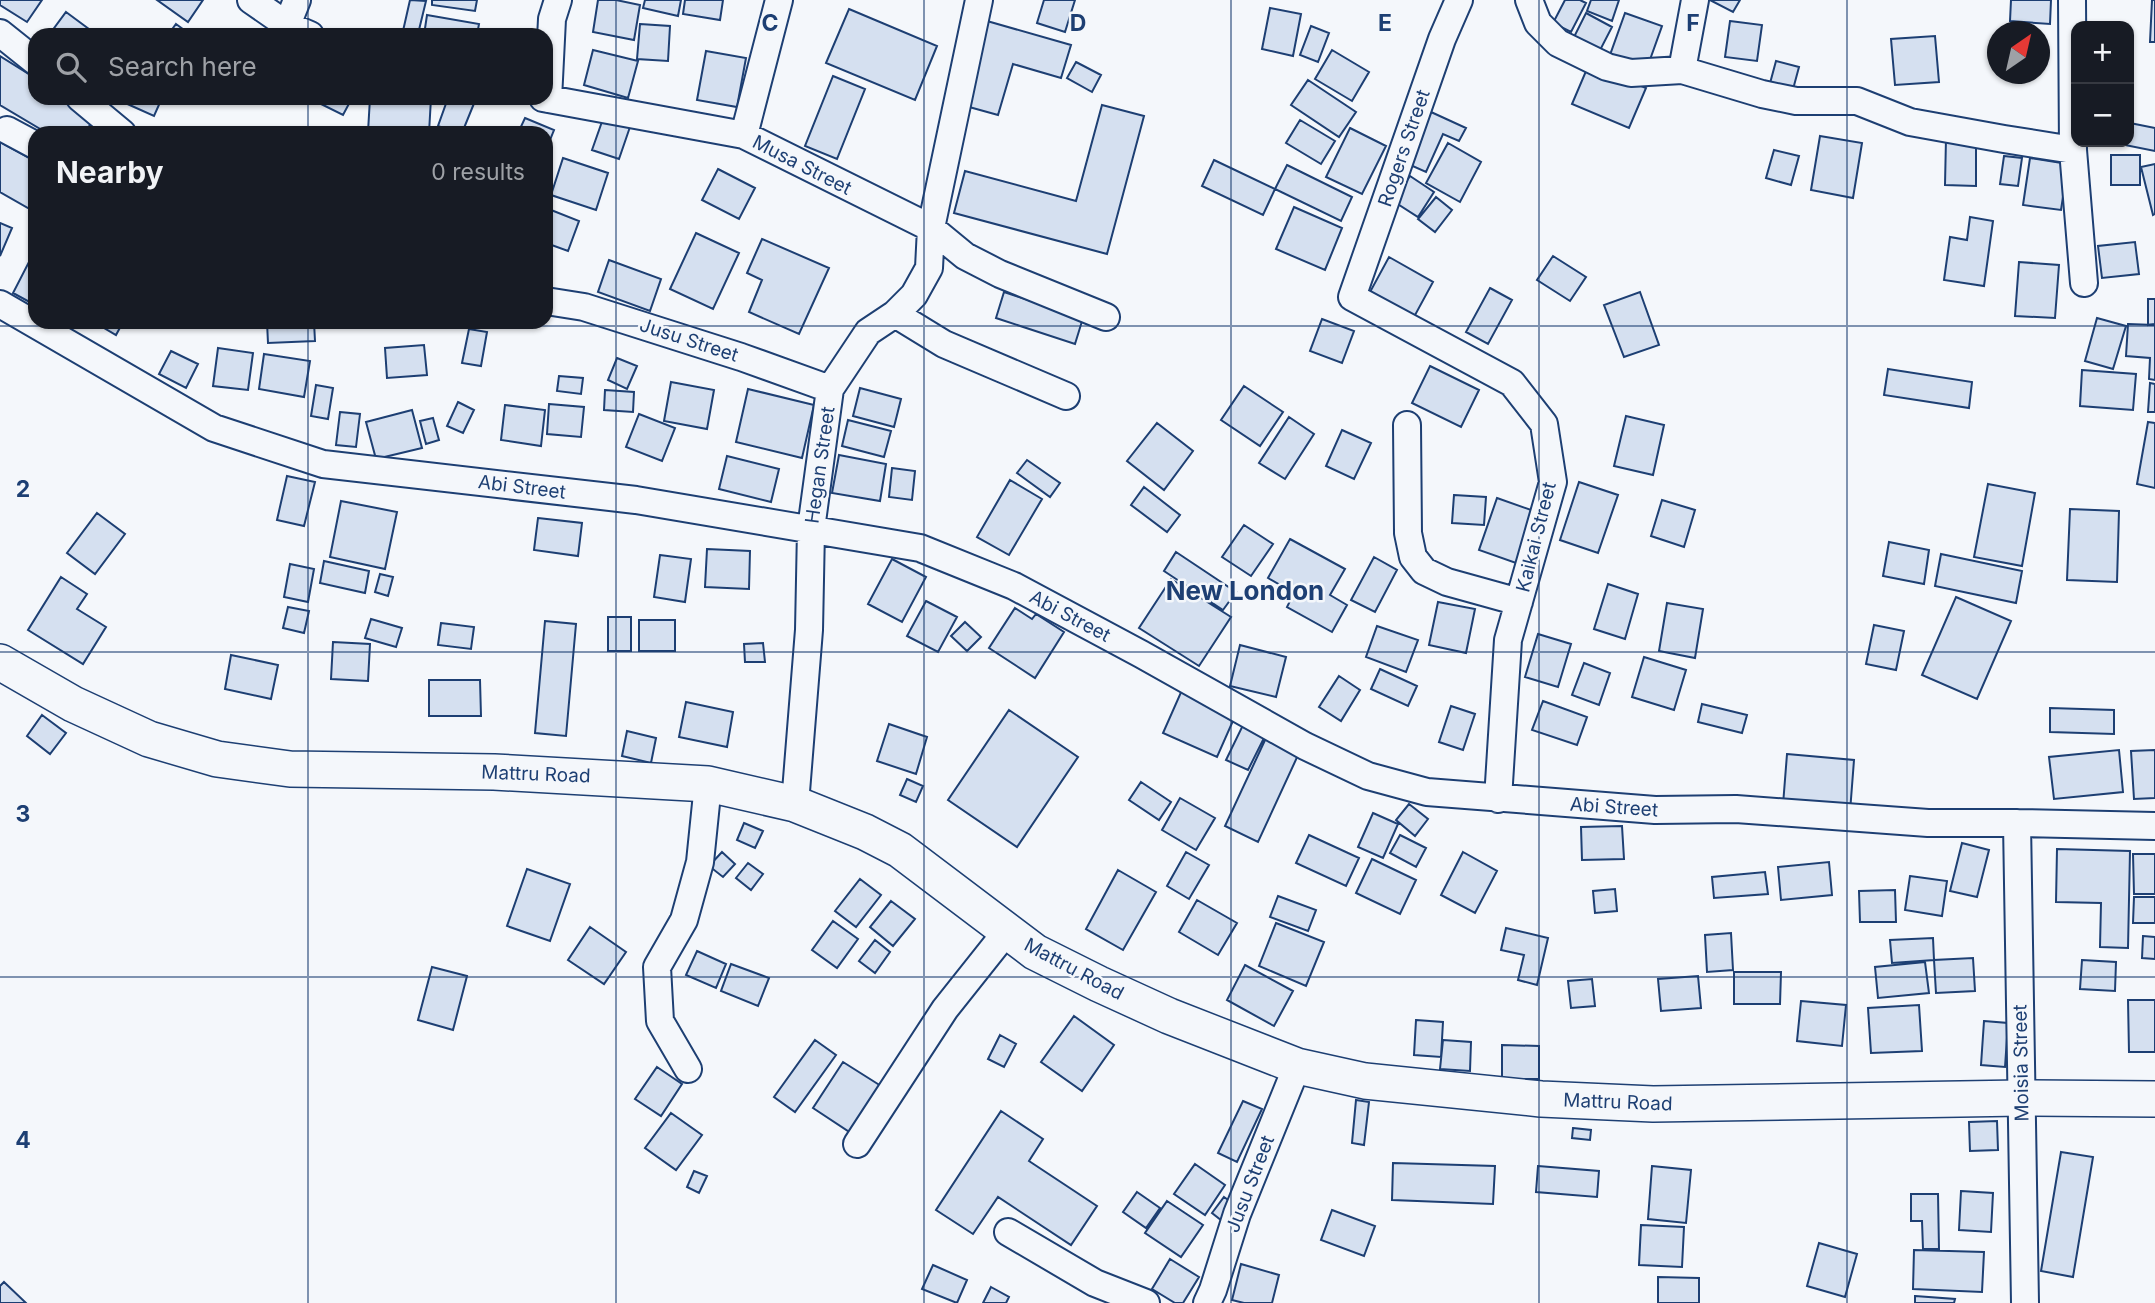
<!DOCTYPE html>
<meta charset="utf-8">
<style>
body{margin:0;font-family:Inter,sans-serif;background:#20242c;color:#f1f3f6}
.controls{position:absolute;right:21px;top:21px;display:grid;overflow:hidden;border-radius:14px;box-shadow:0 2px 5px #0004}
.controls button{width:63px;height:63px;display:grid;place-items:center;padding:0;border:0;border-bottom:2px solid #363941;background:#171b24;color:#f1f3f6;font:35px sans-serif}
.compass{position:absolute;left:1987px;top:21px;width:63px;height:63px;border-radius:50%;background:#171b24;box-shadow:0 2px 5px #0004;rotate:34deg}
.list{margin:0;padding:0;list-style:none}
h2{display:flex;justify-content:space-between;align-items:center;height:91px;margin:0;padding:0 28px;font-size:30px}
h2 small{font-size:23px;font-weight:400;color:#9ea1a6}
.icon{flex:none;width:38px;height:38px;fill:none;stroke:currentColor;stroke-width:2;stroke-linecap:round;stroke-linejoin:round}
.map{position:relative;flex:none;width:2155px;height:1303px;overflow:hidden}
.search{position:absolute;background:#171b24;box-shadow:0 2px 5px #0004;left:28px;top:28px;width:525px;height:77px;display:flex;align-items:center;gap:18px;box-sizing:border-box;padding:0 24px;border-radius:21px;color:#9ea1a6;font-size:26px}
.panel{position:absolute;background:#171b24;box-shadow:0 2px 5px #0004;left:28px;top:126px;width:525px;height:203px;border-radius:21px}
.map>svg:first-child{display:block}
.building{fill:#d5e0f0;stroke:#1d3f73;stroke-width:2}
.lines{fill:none;stroke-linecap:round;stroke-linejoin:round}
.minor-casing{stroke:#1d3f73;stroke-width:30}
.major-casing{stroke:#1d3f73;stroke-width:38}
.minor{stroke:#f4f7fb;stroke-width:26}
.major{stroke:#f4f7fb;stroke-width:35}
.grid{fill:none;stroke:#1d3f73;stroke-width:2;stroke-opacity:0.55}
.labels{text-anchor:middle;dominant-baseline:central;stroke-width:5;stroke-linejoin:round;paint-order:stroke}
.street-label{font-size:19px;fill:#1d3f73;stroke:#f4f7fb}
.district-label{font-size:26px;font-weight:bold;fill:#1d3f73;stroke:#f4f7fb}
.grid-label{font-size:23px;text-anchor:middle;font-weight:bold;fill:#1d3f73;stroke:#f4f7fb;stroke-width:5;stroke-linejoin:round;paint-order:stroke}
</style>
<div class="map">
<svg width="2155" height="1303" viewBox="0 0 2155 1303">
<rect width="100%" height="100%" fill="#f4f7fb"/>
<path class="building" d="M0 0H42L27 22 0 5Z
M157 0H203L188 22Z
M410 0 426 1 418 34 403 31Z
M432 0H477L475 11 432 5Z
M598 0H616L640 5 634 40 593 32Z
M645 0H681L678 16 643 8Z
M685 0H723L720 20 683 14Z
M1044 0H1075L1065 32 1037 23Z
M1565 0H1580L1586 3 1571 32 1553 23Z
M1591 0H1619L1612 21 1587 11Z
M1710 0H1740L1733 12Z
M2011 0H2051L2050 24 2010 21Z
M2152 0H2155V42H2150Z
M1270 8 1301 14 1293 56 1262 49Z
M849 9 937 46 915 100 826 63Z
M66 12 97 35H49Z
M1586 13 1612 27 1597 56 1571 43Z
M1625 13 1662 26 1647 68 1610 55Z
M427 15 479 24 477 35H424Z
M987 21 1071 45 1061 78 1013 64 998 115 962 105Z
M1730 21 1762 25 1757 61 1725 57Z
M176 24 191 35H168Z
M640 24 670 26 668 61 637 59Z
M1311 26 1329 33 1318 62 1300 55Z
M1935 36 1939 82 1895 85 1891 39Z
M593 50 638 61 628 98 584 85Z
M1332 50 1369 72 1352 101 1315 79Z
M706 51 746 58 737 107 697 100Z
M0 56 35 78V98H69L96 115 85 133H47L0 105Z
M1776 61 1799 67 1792 93 1769 87Z
M1076 62 1101 75 1092 92 1067 78Z
M1589 64 1646 88 1629 128 1572 104Z
M833 76 865 89 837 159 805 146Z
M1308 80 1356 112 1339 137 1291 105Z
M114 98H162L154 116Z
M309 98H352L343 115Z
M370 98H431L429 133 368 132Z
M448 98H467L475 101 462 133H456L438 126Z
M1102 105 1144 116 1107 254 954 213 965 171 1076 201Z
M1431 112 1466 128 1459 141 1443 134 1426 172 1408 164Z
M604 116 631 124 619 159 592 150Z
M525 118 554 130 546 150V133H518Z
M1300 120 1335 141 1321 164 1286 143Z
M2130 123 2155 128V151L2125 145 2126 142H2129Z
M1350 128 1386 146 1362 194 1326 177Z
M1820 136 1862 143 1853 198 1811 190Z
M1946 138 1976 139V186L1945 185Z
M0 142 35 161V212L0 192Z
M1448 143 1481 162 1460 202 1426 183Z
M1774 150 1799 156 1791 185 1766 178Z
M2111 155H2140V185H2111Z
M2004 156 2022 158 2018 186 2000 184Z
M563 158 608 173 596 210 551 195Z
M2030 158 2068 164 2061 210 2023 205Z
M1214 160 1275 189 1263 215 1202 186Z
M2155 164V214L2153 215 2141 167Z
M1287 165 1352 197 1341 221 1275 189Z
M718 169 755 188 739 219 702 200Z
M1410 176 1434 192 1418 217 1393 201Z
M1436 197 1452 210 1435 232 1418 219Z
M1294 207 1342 228 1325 270 1276 249Z
M546 208 579 221 568 251 546 243Z
M1970 217 1993 221 1984 286 1944 280 1950 237 1967 240Z
M0 223 12 228 0 256Z
M696 233 739 253 713 309 670 289Z
M762 239 829 268 799 334 749 312 762 280 747 273Z
M2135 242 2139 274 2102 278 2098 246Z
M1553 256 1586 277 1570 301 1537 280Z
M1389 257 1433 282 1414 317 1370 292Z
M31 258 35 260V305L13 293Z
M609 260 661 279 650 311 598 292Z
M2019 262 2059 265 2055 318 2015 316Z
M1490 288 1512 300 1488 344 1466 332Z
M1004 292 1083 318 1075 344 996 318Z
M1640 292 1659 345 1624 357 1604 305Z
M2148 299H2155V324L2148 325Z
M2097 318 2126 326 2113 369 2085 361Z
M1322 319 1354 331 1342 363 1310 351Z
M94 322H123L116 335Z
M267 322H314L315 341 268 343Z
M334 322H384V325Z
M2128 324 2155 325V380L2149 379 2150 358 2126 356Z
M469 329 487 332 481 366 462 363Z
M424 345 427 375 387 378 385 348Z
M218 348 253 353 248 390 213 386Z
M171 351 198 364 186 388 159 374Z
M264 354 310 361 304 397 259 389Z
M617 358 637 366 627 389 608 380Z
M1430 366 1479 390 1461 427 1412 403Z
M1888 369 1972 382 1969 408 1884 395Z
M2082 370 2136 374 2133 410 2080 406Z
M559 376 583 378 581 394 557 391Z
M671 382 714 390 707 429 664 421Z
M2150 383 2155 384V412H2148Z
M316 385 333 388 328 419 311 416Z
M1244 386 1283 412 1260 446 1221 420Z
M860 388 901 399 894 427 853 416Z
M748 389 814 405 802 458 736 442Z
M605 390 634 392 633 412 604 410Z
M458 402 474 410 463 433 447 426Z
M549 404 584 407 581 437 547 434Z
M505 405 545 410 541 446 501 440Z
M412 410 422 448 376 459 366 422Z
M340 412 360 414 356 447 336 445Z
M639 414 675 428 662 461 626 447Z
M1626 416 1664 425 1653 475 1614 466Z
M1289 417 1314 434 1285 479 1259 463Z
M433 418 439 440 426 444 420 421Z
M848 420 891 431 884 457 842 446Z
M2148 422 2155 423V488L2137 484Z
M1157 423 1193 451 1164 490 1127 461Z
M1342 430 1371 443 1354 479 1326 466Z
M839 455 886 464 880 501 832 493Z
M727 456 779 469 771 502 719 489Z
M1027 460 1060 483 1050 497 1017 473Z
M892 468 915 471 912 500 889 497Z
M287 476 315 482 304 526 277 520Z
M1010 480 1042 499 1009 555 977 537Z
M1579 482 1618 495 1598 553 1560 540Z
M1988 484 2035 493 2022 566 1974 557Z
M1144 487 1180 515 1167 532 1131 505Z
M1454 495 1486 497 1484 525 1452 523Z
M1497 498 1534 511 1516 563 1479 550Z
M1662 500 1695 510 1684 547 1651 536Z
M341 501 397 512 385 569 330 557Z
M2070 509 2119 511 2117 582 2067 580Z
M97 513 125 534 95 574 67 553Z
M538 518 582 523 578 556 534 550Z
M1244 525 1273 544 1251 576 1222 557Z
M1290 539 1345 569 1330 595 1347 605 1332 632 1287 607 1294 593 1268 578Z
M1889 542 1929 550 1924 584 1883 576Z
M707 549 750 551 749 589 705 587Z
M1176 552 1236 592 1223 610 1164 571Z
M1941 554 2022 571 2016 603 1935 586Z
M660 555 691 559 685 602 654 597Z
M1374 557 1397 570 1375 612 1351 600Z
M892 559 926 577 902 622 868 604Z
M324 561 369 571 365 593 320 583Z
M290 564 314 569 308 602 284 597Z
M380 574 393 577 388 596 375 592Z
M61 577 87 594 77 609 106 627 83 664 28 630Z
M1171 579 1231 617 1199 666 1139 628Z
M1608 584 1638 594 1625 639 1594 629Z
M1956 597 2011 621 1977 699 1922 675Z
M926 601 957 617 938 652 907 636Z
M1438 602 1475 609 1466 653 1429 645Z
M1667 603 1703 609 1695 658 1659 651Z
M288 607 309 611 304 633 283 628Z
M1015 608 1032 619 1036 614 1064 632 1035 678 989 648Z
M608 617H631V651H608Z
M371 619 402 628 396 647 365 638Z
M639 620H675V651H639Z
M545 621 576 624 566 736 535 733Z
M965 622 981 637 967 651 951 636Z
M441 623 474 627 471 649 438 645Z
M1874 625 1904 631 1896 670 1866 664Z
M1377 626 1418 640 1406 672 1366 657Z
M1538 634 1571 644 1558 687 1525 677Z
M333 642 370 644 368 681 331 679Z
M763 643 765 662H745L744 644Z
M1240 645 1286 657 1276 697 1230 686Z
M231 655 278 665 271 699 225 689Z
M1644 657 1686 670 1674 710 1632 697Z
M1584 663 1610 673 1599 705 1572 695Z
M1380 669 1417 686 1408 706 1371 689Z
M1339 676 1360 690 1341 721 1319 707Z
M429 680H480L481 716H429Z
M1182 690 1236 714 1217 757 1163 733Z
M1543 701 1587 717 1577 745 1532 730Z
M686 702 733 712 727 747 679 737Z
M1702 704 1747 715 1742 733 1698 722Z
M1451 706 1475 714 1463 750 1439 742Z
M2050 708 2114 710V734L2050 732Z
M1009 710 1078 757 1017 847 948 800Z
M42 715 66 733 50 754 27 736Z
M1244 723 1266 734 1248 770 1226 760Z
M889 724 927 737 916 774 877 761Z
M627 731 656 738 651 763 622 756Z
M1266 738 1299 753 1258 842 1225 826Z
M2119 750 2123 792 2054 799 2049 757Z
M2155 750V798L2134 799 2131 751Z
M1787 754 1854 760 1850 812 1783 805Z
M907 779 923 786 916 802 900 795Z
M1141 782 1171 802 1159 820 1129 800Z
M1180 798 1215 818 1196 850 1162 830Z
M1409 804 1428 819 1415 836 1396 820Z
M1373 813 1398 824 1383 858 1358 847Z
M744 823 763 831 755 848 737 840Z
M1622 826 1624 859 1582 860 1581 827Z
M1309 835 1359 858 1346 886 1296 863Z
M1400 835 1426 848 1416 867 1390 853Z
M1962 843 1989 850 1977 897 1950 891Z
M2057 849 2130 851 2128 948 2100 947 2101 903 2056 902Z
M722 852 735 864 723 877 709 866Z
M1186 852 1209 865 1189 899 1167 886Z
M1463 852 1497 871 1475 913 1441 895Z
M2133 854H2155V894H2134Z
M1372 859 1416 880 1400 914 1356 893Z
M1829 862 1832 895 1781 900 1778 867Z
M748 863 763 874 751 890 736 878Z
M527 869 570 884 550 941 507 926Z
M1118 870 1156 892 1123 950 1086 929Z
M1765 872 1768 894 1714 898 1712 877Z
M1910 876 1947 881 1942 916 1905 910Z
M860 879 881 895 856 927 835 911Z
M1615 889 1617 911 1595 913 1593 891Z
M1895 890 1896 922H1860L1859 891Z
M1278 896 1316 910 1308 931 1270 917Z
M2134 897H2155V923H2133Z
M1197 900 1237 923 1218 955 1179 932Z
M891 901 915 919 893 946 870 927Z
M833 921 858 939 837 968 812 950Z
M1276 923 1324 942 1306 986 1259 966Z
M590 927 626 952 604 984 568 960Z
M1506 928 1548 938 1537 985 1518 980 1524 955 1501 950Z
M1731 933 1733 970 1707 972 1705 935Z
M2143 936 2155 937V959L2142 958Z
M1933 938 1934 960 1892 963 1890 940Z
M875 940 890 952 875 973 859 961Z
M697 951 726 964 716 988 686 975Z
M1973 958 1975 991 1936 993 1934 960Z
M2082 960 2116 962 2115 991 2080 989Z
M1925 962 1929 993 1878 998 1875 967Z
M731 964 769 978 758 1006 721 991Z
M1245 965 1293 991 1274 1026 1227 1000Z
M432 967 467 976 453 1030 418 1020Z
M1734 972H1781L1780 1004H1734Z
M1698 976 1701 1008 1661 1011 1658 979Z
M1592 979 1595 1006 1571 1008 1568 981Z
M2128 1000H2155V1052H2129Z
M1801 1001 1846 1005 1842 1046 1797 1041Z
M1919 1005 1922 1051 1871 1053 1868 1008Z
M1074 1016 1114 1045 1082 1091 1041 1062Z
M1416 1020 1443 1022 1441 1057 1414 1055Z
M1984 1021 2008 1023 2005 1067 1981 1065Z
M1000 1035 1016 1044 1004 1067 988 1059Z
M815 1040 836 1055 795 1112 774 1097Z
M1443 1040 1471 1042 1470 1071 1440 1069Z
M1502 1045 1539 1046V1079H1502Z
M843 1062 881 1086 851 1133 813 1108Z
M657 1067 682 1084 661 1116 635 1099Z
M1356 1100 1369 1102 1364 1145 1352 1143Z
M1243 1101 1262 1109 1237 1162 1218 1153Z
M1001 1111 1043 1139 1029 1161 1097 1206 1071 1245 998 1197 973 1234 936 1210Z
M671 1113 702 1135 676 1170 645 1148Z
M1997 1121 1998 1150 1970 1151 1969 1122Z
M1573 1128 1591 1130 1590 1140 1572 1138Z
M2061 1152 2093 1157 2073 1277 2041 1271Z
M1393 1163 1495 1166 1493 1204 1392 1200Z
M1195 1164 1225 1185 1205 1215 1174 1194Z
M1538 1166 1599 1171 1597 1197 1536 1192Z
M1652 1166 1691 1170 1686 1223 1648 1219Z
M694 1171 707 1176 699 1193 687 1187Z
M1961 1191 1993 1193 1991 1232 1959 1230Z
M1137 1192 1160 1208 1146 1228 1123 1212Z
M1911 1194H1938L1939 1249H1923L1922 1221H1911Z
M1224 1197 1238 1207 1226 1224 1212 1213Z
M1167 1201 1203 1225 1181 1257 1145 1233Z
M1332 1210 1375 1226 1364 1256 1321 1240Z
M1641 1225 1684 1227 1682 1267 1639 1265Z
M1819 1243 1857 1254 1845 1297 1807 1286Z
M1914 1250 1984 1252 1982 1292 1913 1289Z
M1170 1259 1199 1277 1183 1303H1175L1152 1289Z
M1241 1264 1279 1275 1272 1303H1244L1232 1300Z
M933 1265 967 1280 957 1303 922 1289Z
M1658 1277 1699 1278V1303H1658Z
M4 1282 26 1303H0V1286Z
M991 1287 1009 1297 1006 1303H983Z
M1915 1296 1955 1299 1954 1303H1915Z"/>
<g class="lines">
<g class="minor-casing">
<path id="minor" d="M251 0 287 25 310 35
M1459 0 1442 39 1352 297 1512 383 1544 424 1553 482 1508 640 1498 799
M1529 0 1538 23 1558 43 1607 67 1631 73 1682 70 1762 94 1796 101H1857L1910 122 2004 139 2073 150
M2072 0 2073 150 2084 283
M287 25 297 0
M0 33 35 61
M1682 70 1695 0
M80 98 122 133
M543 98 744 135 931 228 965 256 1000 274 1106 317
M548 99 552 19 558 0
M7 130 35 145
M744 135 779 0
M546 301 584 307 741 357 830 389
M0 304 214 428 323 464 636 500 920 548 1014 586 1141 654 1305 746 1368 776 1427 792 1655 810 1736 809 1928 823H2017L2155 826
M895 314 944 344 1066 396
M1407 425 1408 533 1413 557 1424 571 1447 582 1519 602
M795 804 809 630 811 529 830 389 868 332 895 314 914 295 929 268 931 228 979 0
M2017 823 2025 1303
M688 1069 660 1021 657 967 684 920 700 862 708 784
M857 1144 945 1009 1007 931
M1008 1232 1095 1283 1146 1303
M1207 1303 1213 1290 1237 1214 1297 1066"/>
</g>
<g class="major-casing">
<path id="major" d="M0 662 73 704 149 739 217 759 290 769 494 772 708 784 795 804 865 832 900 850 1035 952 1099 984 1169 1016 1297 1066 1365 1081 1541 1099 1653 1104 2021 1098 2155 1099"/>
</g>
<use href="#minor" class="minor"/>
<use href="#major" class="major"/>
</g>
<path class="grid" d="M308 0V35M616 0V1303M924 0V1303M1231 0V1303M1539 0V1303M1847 0V1303M308 98V133M308 322V1303M0 326H2155M0 652H2155M0 977H2155"/>
<g class="labels">
<g class="street-label">
<text transform="translate(1404 148) rotate(-71)">Rogers Street</text>
<text transform="translate(802 165) rotate(27)">Musa Street</text>
<text transform="translate(689 340) rotate(18)">Jusu Street</text>
<text transform="translate(820 465) rotate(-82)">Hegan Street</text>
<text transform="translate(522 487) rotate(7)">Abi Street</text>
<text transform="translate(1536 537) rotate(-76)">Kaikai Street</text>
<text transform="translate(1070 616) rotate(28)">Abi Street</text>
<text transform="translate(536 774) rotate(2)">Mattru Road</text>
<text transform="translate(1614 807) rotate(4)">Abi Street</text>
<text transform="translate(1074 969) rotate(28)">Mattru Road</text>
<text transform="translate(2021 1063) rotate(-91)">Moisia Street</text>
<text transform="translate(1618 1102) rotate(2)">Mattru Road</text>
<text transform="translate(1250 1184) rotate(-69)">Jusu Street</text>
</g>
<g class="district-label">
<text x="1245" y="590">New London</text>
</g>
</g>
<g class="grid-label">
<text x="770" y="31">C</text>
<text x="1078" y="31">D</text>
<text x="1385" y="31">E</text>
<text x="1693" y="31">F</text>
<text x="23" y="497">2</text>
<text x="23" y="822">3</text>
<text x="23" y="1148">4</text>
</g>
</svg>
<div class="controls">
<button>+</button>
<button>−</button>
</div>
<svg class="compass" viewBox="-18 -18 36 36"><path d="M0-13l5 13h-10z" fill="#e53935"/><path d="M0 13l5-13h-10z" fill="#9ea1a6"/></svg>
<div class="search"><svg class="icon" aria-label="search" viewBox="0 0 24 24"><circle cx="10" cy="10" r="6"/><path d="M15 15l6 6"/></svg>Search here</div>
<section class="panel">
<h2>Nearby<small>0 results</small></h2>
<ul class="list">
</ul>
</section>
</div>
